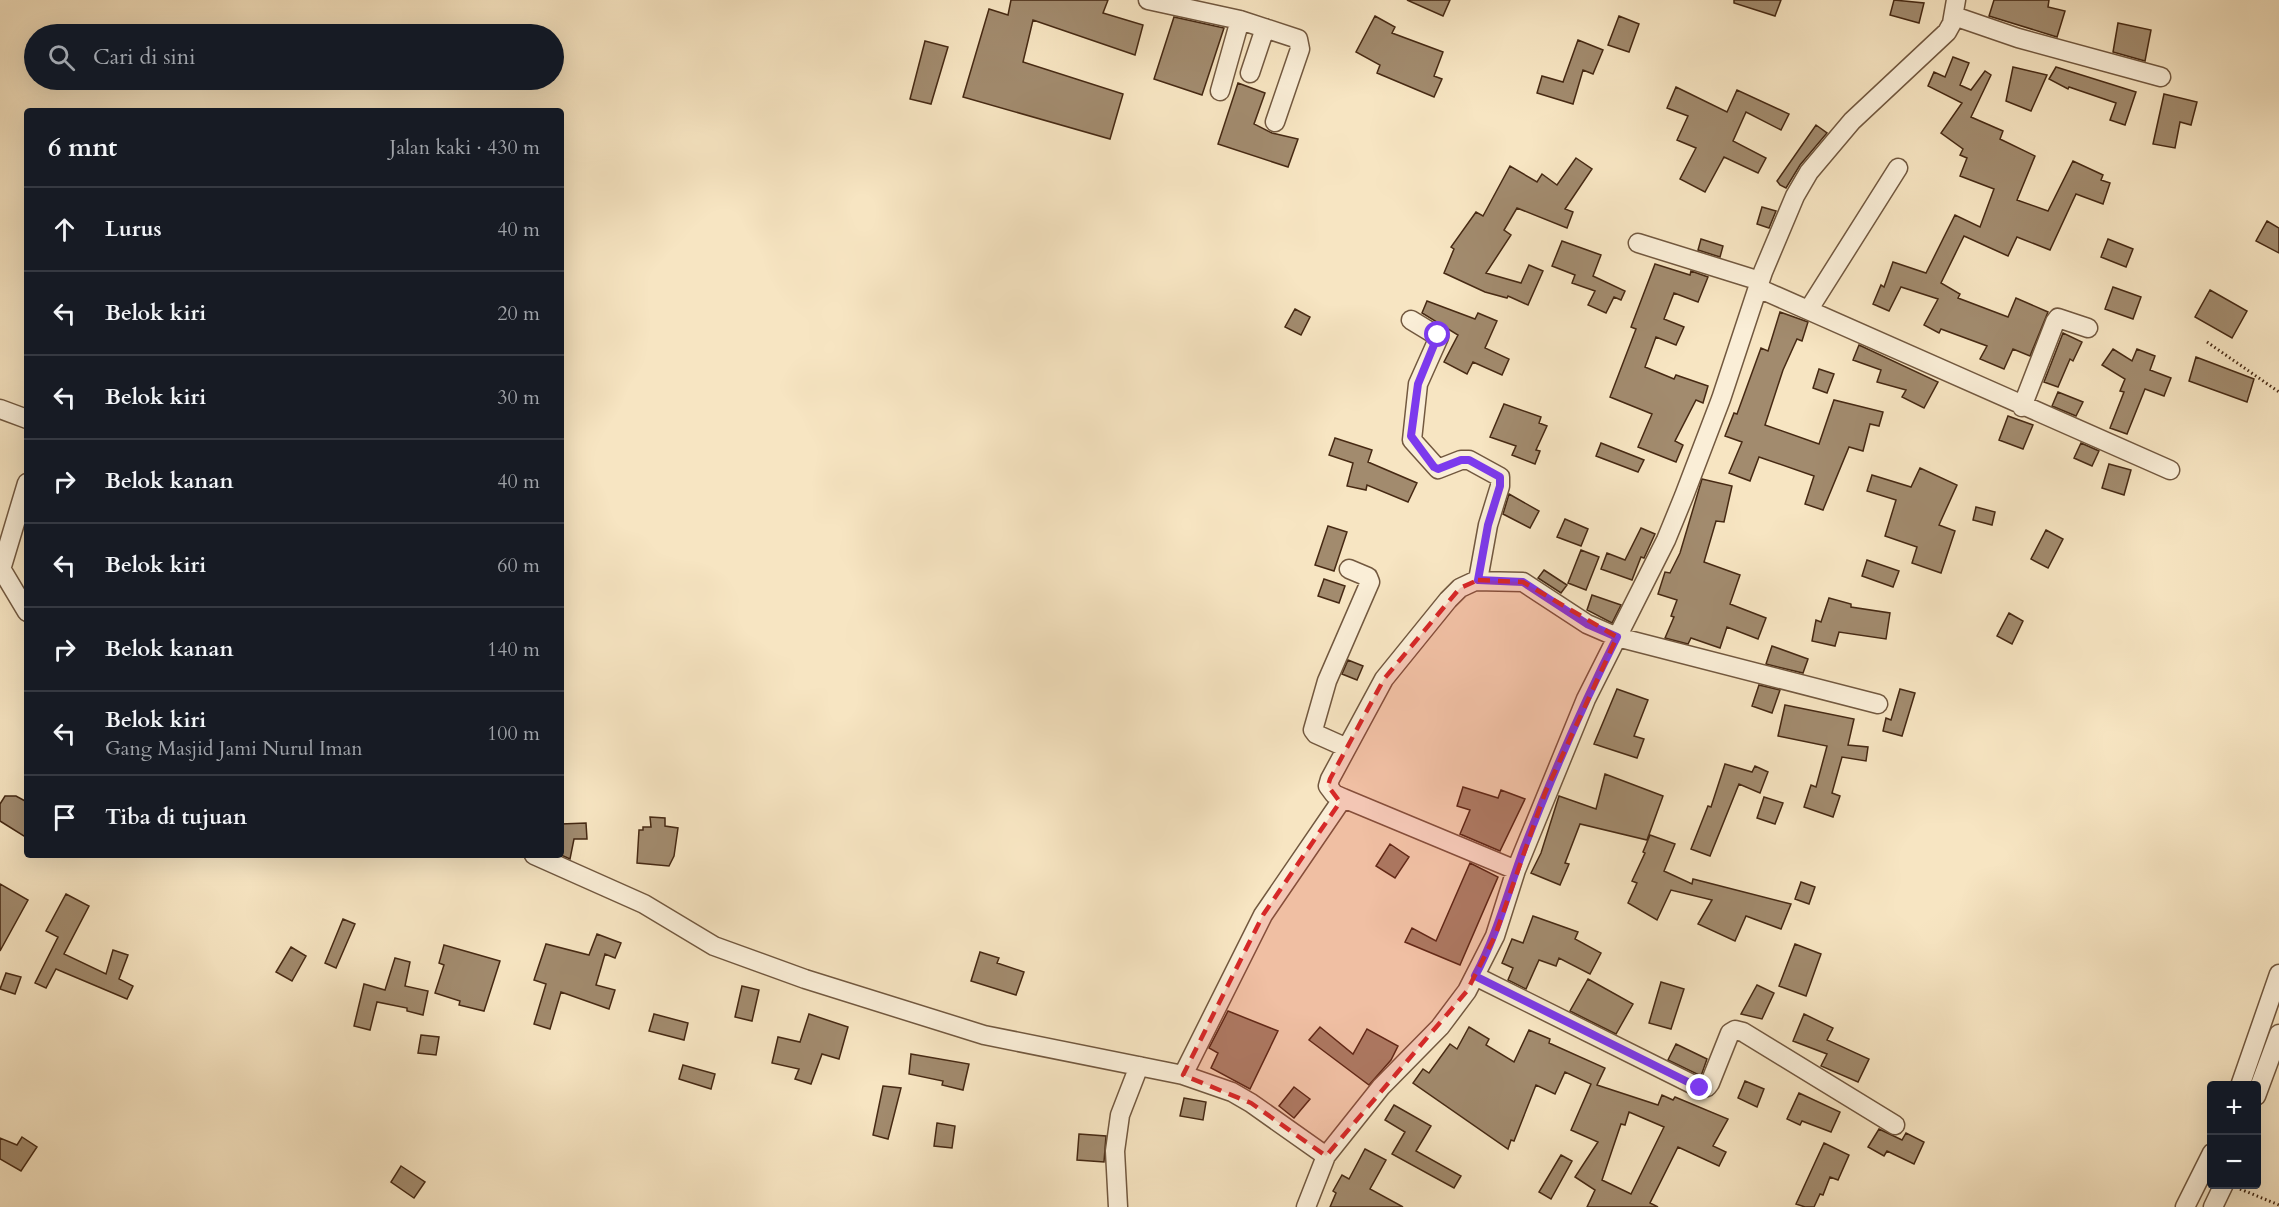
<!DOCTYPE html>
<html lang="id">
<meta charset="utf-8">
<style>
body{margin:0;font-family:Cardo,serif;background:#20242c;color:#f1f3f6}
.controls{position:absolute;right:18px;bottom:18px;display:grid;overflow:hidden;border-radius:6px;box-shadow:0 6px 24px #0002}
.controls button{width:54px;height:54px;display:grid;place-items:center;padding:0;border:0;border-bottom:2px solid #363941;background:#171b24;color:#f1f3f6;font:30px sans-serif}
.stop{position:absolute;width:18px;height:18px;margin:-14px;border:4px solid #7c3aed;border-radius:50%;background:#fff}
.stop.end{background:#7c3aed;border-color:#fff;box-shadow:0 2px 6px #0008}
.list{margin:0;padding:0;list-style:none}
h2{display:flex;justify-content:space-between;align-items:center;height:78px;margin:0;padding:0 24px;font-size:26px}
h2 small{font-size:20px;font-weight:400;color:#9ea1a6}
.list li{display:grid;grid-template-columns:39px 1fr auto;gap:18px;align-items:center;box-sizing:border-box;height:84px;padding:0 24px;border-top:2px solid #363941}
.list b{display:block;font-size:22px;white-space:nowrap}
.list p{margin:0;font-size:20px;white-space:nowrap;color:#9ea1a6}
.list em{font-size:20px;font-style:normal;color:#9ea1a6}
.icon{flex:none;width:33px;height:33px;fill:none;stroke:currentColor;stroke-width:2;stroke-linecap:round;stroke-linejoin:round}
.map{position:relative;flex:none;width:2279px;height:1207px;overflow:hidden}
.search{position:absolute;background:#171b24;box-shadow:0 6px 24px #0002;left:24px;top:24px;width:540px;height:66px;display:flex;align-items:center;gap:15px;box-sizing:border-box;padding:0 21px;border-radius:33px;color:#9ea1a6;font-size:22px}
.panel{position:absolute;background:#171b24;box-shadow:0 6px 24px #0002;left:24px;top:108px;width:540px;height:750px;border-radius:6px}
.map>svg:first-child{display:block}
.building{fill:#a28b6e;stroke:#462913;stroke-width:1.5;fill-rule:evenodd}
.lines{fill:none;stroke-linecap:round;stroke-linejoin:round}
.minor-casing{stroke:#72583f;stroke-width:21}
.path{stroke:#462913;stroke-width:3;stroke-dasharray:1.5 3;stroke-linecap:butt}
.minor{stroke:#faeed7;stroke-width:18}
.route{stroke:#7c3aed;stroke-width:8}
.marked{fill:#d62828;fill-opacity:0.2;stroke:#d62828;stroke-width:4.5;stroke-dasharray:12 8;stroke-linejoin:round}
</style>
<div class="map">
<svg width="2279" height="1207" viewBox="0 0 2279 1207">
<rect width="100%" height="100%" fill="#f7e5c2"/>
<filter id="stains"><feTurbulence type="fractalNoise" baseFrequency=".00333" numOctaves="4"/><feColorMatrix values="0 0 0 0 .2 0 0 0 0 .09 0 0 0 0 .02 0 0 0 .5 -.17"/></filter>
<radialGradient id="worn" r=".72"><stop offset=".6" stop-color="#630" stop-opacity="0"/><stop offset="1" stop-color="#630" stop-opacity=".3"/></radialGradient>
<path class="building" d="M1011 0H1108L1103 13 1143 25 1135 55 1033 20 1023 62 1123 94 1110 139 963 97 989 9 1008 15Z
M1407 0H1450L1443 16Z
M1734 0H1781L1775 16 1734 3Z
M1894 0 1924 3 1919 23 1890 15Z
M1994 0H2049L2048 7 2065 11 2057 37 1989 16Z
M1375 16 1395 27 1392 33 1443 52 1434 76 1442 79 1434 97 1377 73 1380 65 1356 52Z
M1619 16 1639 24 1629 52 1608 45Z
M1174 17 1224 28 1202 95 1154 79Z
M2118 23 2151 30 2145 61 2113 52Z
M1578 40 1603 50 1593 74 1583 70 1573 104 1537 93 1542 76 1563 82Z
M925 41 948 47 931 104 910 99Z
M1953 57 1969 63 1960 85 1971 90 1985 71 1991 75 1971 117 2003 131 2000 139 2035 156 2017 200 2048 211 2073 161 2103 175 2101 180 2110 183 2103 204 2076 194 2050 250 2017 237 2008 256 1964 236 1941 283 1960 294 1958 298 2008 317 2016 298 2048 312 2030 356 2013 349 2004 369 1980 359 1987 346 1941 329 1939 333 1924 325 1938 299 1901 287 1889 311 1873 304 1881 285 1884 287 1893 262 1926 273 1955 215 1980 227 1994 189 1960 176 1967 158 1960 155 1963 149 1941 133 1962 103 1928 86 1934 72 1945 77Z
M2013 67 2047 75 2031 111 2006 101Z
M2056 67 2136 92 2125 125 2110 120 2116 103 2069 87 2068 89 2049 79Z
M1238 83 1265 93 1254 124 1272 133 1298 139 1288 167 1218 144Z
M1676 87 1727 112 1737 90 1789 114 1781 130 1746 112 1733 141 1766 158 1758 173 1724 157 1705 192 1680 179 1696 148 1677 140 1688 116 1667 108Z
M2164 94 2197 102 2191 125 2180 122 2175 148 2153 144Z
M1816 125 1827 133 1800 165 1786 188 1780 185 1777 181Z
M1576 158 1592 169 1565 209 1573 212 1567 228 1517 208 1504 230 1511 235 1486 273 1521 283 1529 265 1543 271 1528 305 1508 296 1507 298 1485 292 1444 273 1454 249 1451 247 1476 212 1483 216 1510 166 1537 182 1542 174 1557 185Z
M1762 207 1776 211 1769 228 1757 224Z
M2267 221 2279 228V253L2256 241Z
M1701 239 1723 246 1720 257 1698 250Z
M2108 239 2133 249 2126 267 2101 257Z
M1562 241 1601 255 1593 276 1625 291 1621 300 1614 297 1606 313 1588 305 1595 291 1572 283 1575 275 1552 266Z
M1655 264 1690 275 1691 271 1708 277 1698 302 1674 293 1664 319 1684 327 1676 345 1656 337 1645 367 1674 379 1676 375 1708 386 1703 403 1696 400 1675 441 1683 445 1676 462 1638 447 1652 414 1610 397 1636 329 1631 327Z
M2113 287 2141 297 2133 319 2105 309Z
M2210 290 2247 311 2232 338 2195 317Z
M1427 301 1475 319 1478 313 1497 321 1485 348 1509 359 1502 375 1473 362 1467 374 1444 362 1458 335 1422 313Z
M1295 309 1310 317 1301 335 1285 327Z
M1780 312 1808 322 1802 341 1797 339 1783 370 1765 425 1819 444 1834 400 1883 412 1879 426 1870 424 1863 451 1849 447 1823 510 1805 504 1814 476 1759 457 1750 481 1729 473 1742 442 1725 436 1734 413 1737 414 1761 348 1768 351Z
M2063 333 2082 342 2073 361 2070 359 2058 387 2044 382Z
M1859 345 1938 382 1924 408 1902 397 1906 390 1877 382 1881 370 1853 360Z
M2113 349 2132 361 2137 349 2155 356 2150 370 2171 378 2164 396 2145 389 2127 434 2110 428 2124 392 2120 391 2125 379 2102 365Z
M2196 357 2254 379 2247 402 2189 381Z
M1819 369 1834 374 1827 393 1813 388Z
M2058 392 2083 402 2076 416 2052 406Z
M1504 404 1541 417 1539 423 1547 426 1536 450 1540 451 1535 464 1512 455 1516 446 1490 437Z
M2008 416 2033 425 2023 449 1999 440Z
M1335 438 1372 450 1368 462 1417 483 1408 502 1367 485 1366 490 1347 486 1353 463 1329 455Z
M1601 443 1644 460 1638 472 1596 456Z
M2081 443 2099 451 2092 466 2074 458Z
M2109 464 2131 470 2124 495 2102 488Z
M1920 468 1957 485 1939 525 1955 531 1941 573 1912 563 1917 547 1885 536 1896 500 1867 491 1872 475 1911 487Z
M1702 479 1732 486 1724 522 1716 521 1704 562 1740 575 1730 604 1766 618 1758 639 1727 627 1720 648 1691 638 1688 644 1665 638 1674 617 1671 616 1677 600 1658 594 1665 572 1670 573 1680 553Z
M1509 494 1539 511 1530 528 1503 514Z
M1976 507 1995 512 1992 525 1973 520Z
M1565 519 1588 529 1581 546 1557 537Z
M1328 526 1347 532 1334 571 1315 565Z
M1641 528 1655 534 1644 558 1641 557 1632 580 1601 569 1607 553 1625 560Z
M2046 530 2063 539 2048 568 2031 559Z
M1581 550 1599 557 1586 590 1568 583Z
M1867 560 1899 571 1893 587 1862 576Z
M1544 570 1567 585 1561 593 1538 578Z
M1324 579 1345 586 1339 603 1318 596Z
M1592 595 1621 605 1612 623 1587 610Z
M1829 598 1851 604V607L1890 613 1886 639 1839 632 1835 646 1812 641 1816 620 1821 622Z
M2009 613 2023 621 2012 644 1997 636Z
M1772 646 1808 659 1803 673 1766 664Z
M1348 660 1363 666 1357 680 1342 674Z
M1759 685 1780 690 1772 713 1752 706Z
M1617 689 1648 700 1634 736 1644 739 1637 758 1594 744Z
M1900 689 1915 693 1902 736 1883 731 1886 718 1891 720Z
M1785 705 1854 719 1848 745 1868 747 1866 761 1842 757 1832 793 1840 796 1833 817 1804 807 1811 785 1816 787 1827 746 1778 736Z
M1725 764 1752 772 1755 766 1768 772 1760 793 1739 784 1710 856 1691 849 1708 806 1711 807Z
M1605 774 1663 796 1647 840 1580 824 1565 863 1569 864 1560 885 1531 873 1541 853 1559 796 1596 809Z
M1463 787 1498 798 1501 790 1525 799 1500 851 1460 834 1470 810 1457 806Z
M5 796H16L27 802V838L0 821V804Z
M1764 797 1783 803 1775 824 1757 818Z
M650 817 665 818V826L678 828 674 856 669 866 637 863 639 830H643V827H651Z
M586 823 587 839H574L570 859 561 855V824Z
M1650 835 1675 844 1664 871 1692 884 1693 879 1791 904 1781 929 1746 916 1735 941 1698 924 1712 900 1671 890 1657 920 1628 903 1637 883 1632 881 1645 853 1643 852Z
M1390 844 1409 857 1395 878 1376 866Z
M1470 863 1498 877 1460 965 1405 942 1412 928 1436 941Z
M1801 882 1815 887 1809 904 1795 899Z
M0 884 28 900 0 951Z
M66 894 89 906 64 954 106 974 113 950 128 955 119 979 133 986 127 999 56 969 46 988 35 983 58 937 46 931Z
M1533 916 1578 932 1575 939 1601 953 1590 974 1559 958 1556 966 1539 960 1526 989 1508 980 1513 968 1502 963 1512 939 1523 943Z
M343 919 355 924 336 968 325 963Z
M597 934 621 943 615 958 605 954 596 985 615 990 609 1009 561 992 550 1029 534 1024 546 984 534 980 546 944 589 955Z
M1795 944 1821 954 1806 996 1779 986Z
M444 945 500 961 484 1011 459 1005 460 1001 435 993 444 965 439 963Z
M291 947 306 956 292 981 276 972Z
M980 952 999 958 997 963 1024 972 1016 995 971 981Z
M395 958 410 962 405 986 428 991 423 1015 407 1011V1008L377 1002 370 1030 354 1026 364 984 385 990Z
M6 973 21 977 15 994 0 989Z
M1588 979 1633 1004 1616 1034 1570 1011Z
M1661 982 1684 989 1671 1029 1649 1023Z
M1757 985 1774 993 1762 1019 1741 1014Z
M742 986 759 990 752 1021 735 1017Z
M1228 1011 1278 1031 1250 1089 1211 1068 1218 1053 1209 1048Z
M654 1014 688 1023 684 1040 649 1031Z
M809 1014 848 1027 839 1059 822 1054 811 1084 795 1079 799 1069 772 1063 778 1037 800 1042Z
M1804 1014 1833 1028 1827 1040 1869 1059 1858 1082 1821 1066 1827 1054 1793 1041Z
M1320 1027 1353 1054 1367 1029 1398 1046 1391 1060 1369 1085 1309 1040Z
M1469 1027 1489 1039 1486 1045 1514 1062 1529 1030 1550 1039 1549 1043 1605 1068 1597 1085 1658 1105 1662 1095 1673 1100 1675 1097 1728 1119 1713 1146 1726 1152 1719 1166 1678 1147 1650 1203 1658 1207H1587L1595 1190 1575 1177 1598 1142 1571 1130 1591 1084 1565 1072 1555 1094 1536 1085 1514 1141 1511 1140 1508 1149 1413 1083 1423 1069 1429 1073 1450 1044 1457 1049ZM1629 1112 1664 1127 1631 1194 1602 1180 1621 1124 1625 1125Z
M421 1035 439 1037 436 1055 418 1053Z
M1676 1044 1707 1059 1701 1076 1668 1060Z
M911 1054 969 1064 963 1090 942 1085 943 1081 909 1074Z
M683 1065 715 1074 711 1089 679 1079Z
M1745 1081 1764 1089 1757 1107 1738 1098Z
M883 1086 901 1088 888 1139 873 1135Z
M1294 1087 1310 1099 1294 1118 1279 1106Z
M1799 1093 1840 1112 1831 1132 1802 1121 1800 1125 1787 1119Z
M1184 1098 1206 1102 1203 1120 1180 1116Z
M1394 1105 1431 1126 1416 1151 1461 1176 1454 1188 1392 1154 1405 1132 1385 1120Z
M937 1123 955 1126 952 1148 934 1146Z
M1879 1129 1902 1140 1906 1133 1924 1142 1914 1164 1887 1151 1884 1156 1868 1147Z
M1079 1134 1106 1136 1104 1162 1077 1160Z
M22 1137 37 1147 21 1171 0 1159V1138L17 1145Z
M1824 1143 1849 1155 1838 1180 1830 1177 1823 1195 1820 1194 1814 1207H1805L1796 1204Z
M1365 1149 1386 1160 1370 1189 1403 1207H1330L1336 1193 1333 1191 1342 1175 1349 1179Z
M1561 1155 1572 1161 1551 1199 1539 1192Z
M401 1166 425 1182 414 1198 391 1182Z"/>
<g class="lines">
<g class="minor-casing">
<path id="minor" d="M1148 0 1240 20 1298 39 1300 49 1275 122
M1954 16 2018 38 2161 77
M1250 73 1265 28
M1220 91 1240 20
M1638 243 1760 281
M1758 288 2170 470
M1809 309 1898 168
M1411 320 1439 337 1418 384 1412 440 1438 469 1461 460H1469L1500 477V486L1488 525 1478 580
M2022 407 2055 322 2058 318 2088 328
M0 409 27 419
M2 570 27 612
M0 573 27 483
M1345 747 1316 734 1313 730 1327 681 1370 582 1368 577 1349 569
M1343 798 1334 794 1328 786 1330 779 1384 679 1448 600 1460 588 1475 581 1523 582 1587 624 1617 637 1878 704
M534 855 644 904 714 946 805 979 984 1035 1183 1075 1232 1092 1251 1103 1326 1156
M1475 976 1700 1088 1707 1087 1710 1083 1730 1033 1735 1030 1743 1032 1895 1125
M1183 1075 1263 915 1343 798 1516 870
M2240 1086 2279 974
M2256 1096 2279 1034
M1118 1207 1115 1151 1120 1115 1139 1066
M1306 1207 1326 1156 1381 1087 1440 1027 1467 991 1495 936 1516 870 1586 699 1666 540 1684 496 1721 399 1763 272 1795 196 1809 172 1852 121 1947 32 1952 23 1956 0
M2185 1207 2212 1153
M2213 1207 2224 1184"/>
</g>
<path class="path" d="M2207 342 2279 392
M2240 1189 2279 1205"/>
<use href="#minor" class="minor"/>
</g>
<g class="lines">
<path class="route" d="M1438 335 1418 384 1411 436 1434 467 1438 469 1461 460H1469L1500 477V486L1488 525 1478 580 1523 582 1587 624 1617 637C1582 706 1552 776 1524 848 1508 891 1497 935 1475 976L1700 1088"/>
</g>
<path class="marked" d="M1478 580 1523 582 1617 637 1545 793 1495 936 1467 991 1326 1156 1251 1103 1183 1075 1263 915 1340 802 1328 786 1330 779 1384 679 1460 588Z"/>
<rect width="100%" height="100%" filter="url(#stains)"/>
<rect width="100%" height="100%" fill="url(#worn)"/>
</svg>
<div class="controls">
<button>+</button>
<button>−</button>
</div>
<div class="stop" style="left:1438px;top:335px"></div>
<div class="stop end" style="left:1700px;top:1088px"></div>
<div class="search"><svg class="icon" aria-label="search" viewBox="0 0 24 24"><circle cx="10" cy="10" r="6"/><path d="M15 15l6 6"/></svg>Cari di sini</div>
<section class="panel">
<h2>6 mnt<small>Jalan kaki · 430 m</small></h2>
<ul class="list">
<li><svg class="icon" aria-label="ahead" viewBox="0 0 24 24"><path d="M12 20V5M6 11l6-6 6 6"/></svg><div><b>Lurus</b></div><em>40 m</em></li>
<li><svg class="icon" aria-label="left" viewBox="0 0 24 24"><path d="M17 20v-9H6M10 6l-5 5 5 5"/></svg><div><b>Belok kiri</b></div><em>20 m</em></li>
<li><svg class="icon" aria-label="left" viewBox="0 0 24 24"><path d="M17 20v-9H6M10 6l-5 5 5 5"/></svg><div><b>Belok kiri</b></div><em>30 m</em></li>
<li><svg class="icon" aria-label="right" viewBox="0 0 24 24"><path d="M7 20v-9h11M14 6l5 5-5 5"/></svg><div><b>Belok kanan</b></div><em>40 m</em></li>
<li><svg class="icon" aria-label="left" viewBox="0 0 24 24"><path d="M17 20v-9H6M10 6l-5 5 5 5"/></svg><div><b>Belok kiri</b></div><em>60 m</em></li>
<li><svg class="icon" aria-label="right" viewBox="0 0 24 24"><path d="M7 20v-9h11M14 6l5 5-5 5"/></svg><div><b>Belok kanan</b></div><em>140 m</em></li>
<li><svg class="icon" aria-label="left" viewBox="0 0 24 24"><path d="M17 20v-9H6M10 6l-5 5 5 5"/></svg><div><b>Belok kiri</b><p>Gang Masjid Jami Nurul Iman</p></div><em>100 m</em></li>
<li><svg class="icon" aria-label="arrive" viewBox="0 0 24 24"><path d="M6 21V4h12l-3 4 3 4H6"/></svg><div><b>Tiba di tujuan</b></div></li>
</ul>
</section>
</div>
